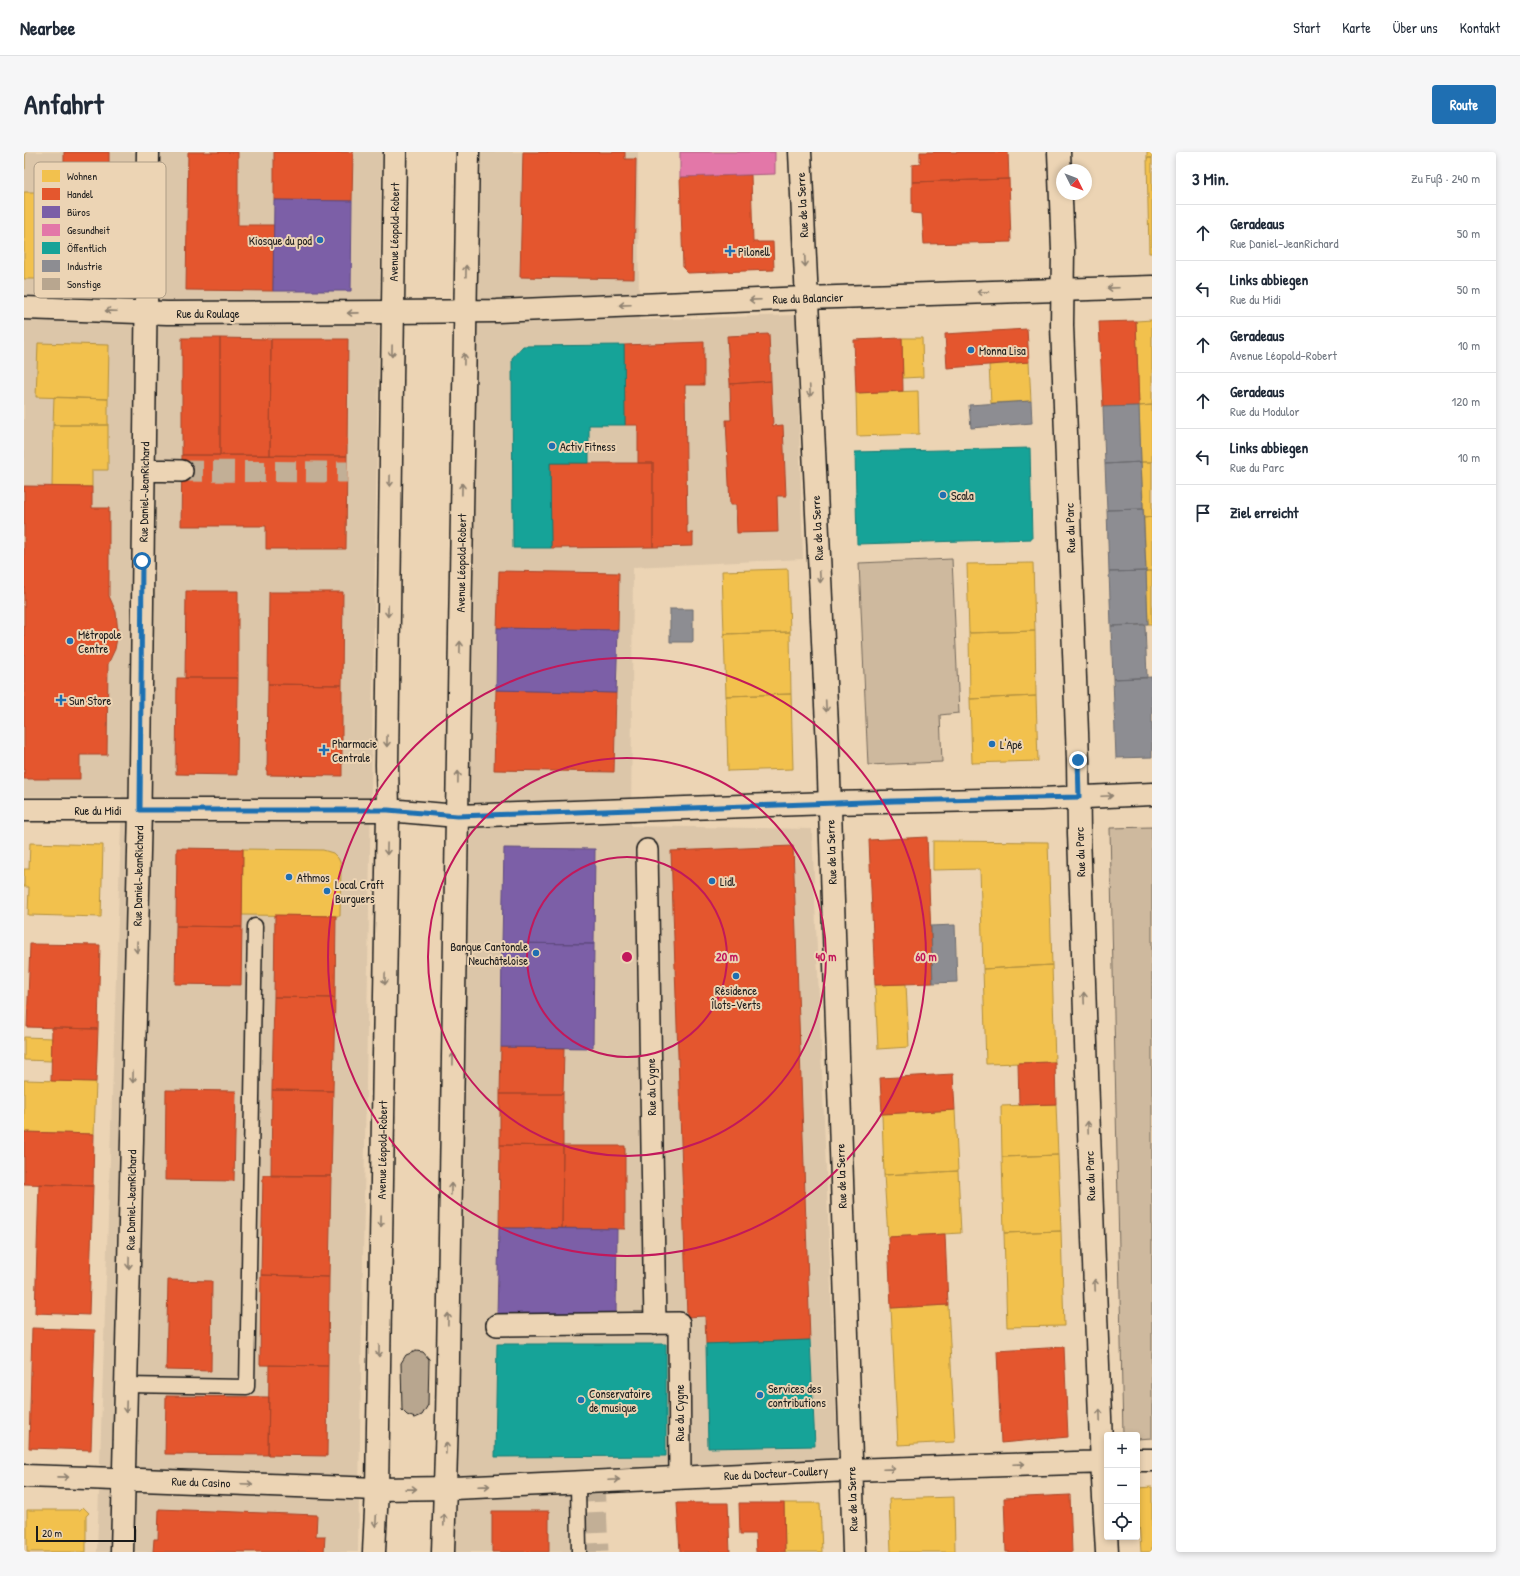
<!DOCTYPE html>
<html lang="de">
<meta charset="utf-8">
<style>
body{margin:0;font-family:"Patrick Hand",sans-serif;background:#f6f6f7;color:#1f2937}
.controls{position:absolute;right:12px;bottom:12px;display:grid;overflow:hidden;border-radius:4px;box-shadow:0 2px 6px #0003}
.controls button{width:36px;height:36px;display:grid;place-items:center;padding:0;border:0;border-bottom:1px solid #e0e1e3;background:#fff;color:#1f2937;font:20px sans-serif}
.compass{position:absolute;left:1032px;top:12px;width:36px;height:36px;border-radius:50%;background:#fff;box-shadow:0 2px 6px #0003;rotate:132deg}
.scale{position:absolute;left:12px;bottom:10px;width:100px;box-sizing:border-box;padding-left:4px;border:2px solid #1c1c1c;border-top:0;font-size:11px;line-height:14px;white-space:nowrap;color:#1c1c1c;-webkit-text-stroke:3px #ecd4b4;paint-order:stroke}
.stop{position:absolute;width:12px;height:12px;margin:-9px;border:3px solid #1f6fb2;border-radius:50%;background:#fff}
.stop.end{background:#1f6fb2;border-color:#fff;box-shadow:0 1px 4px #0008}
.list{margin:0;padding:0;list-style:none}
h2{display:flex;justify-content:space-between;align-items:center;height:52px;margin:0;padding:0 16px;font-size:17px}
h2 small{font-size:13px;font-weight:400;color:#747a83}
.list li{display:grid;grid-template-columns:26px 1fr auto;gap:12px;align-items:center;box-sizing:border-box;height:56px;padding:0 16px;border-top:1px solid #e0e1e3}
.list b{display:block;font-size:15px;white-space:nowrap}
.list p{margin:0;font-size:13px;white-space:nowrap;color:#747a83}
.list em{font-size:13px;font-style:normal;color:#747a83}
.icon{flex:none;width:22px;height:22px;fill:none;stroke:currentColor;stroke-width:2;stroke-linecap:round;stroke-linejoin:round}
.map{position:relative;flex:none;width:1128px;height:1400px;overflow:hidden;border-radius:4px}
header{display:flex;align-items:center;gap:24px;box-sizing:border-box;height:56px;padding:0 20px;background:#fff;border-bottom:1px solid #e0e1e3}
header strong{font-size:19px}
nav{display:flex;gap:22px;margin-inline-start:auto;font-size:14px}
.intro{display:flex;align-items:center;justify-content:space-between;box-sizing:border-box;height:96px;padding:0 24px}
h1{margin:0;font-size:28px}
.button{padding:10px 18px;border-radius:4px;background:#1f6fb2;color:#fff;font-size:14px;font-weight:700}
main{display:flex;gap:24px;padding:0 24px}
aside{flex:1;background:#fff;border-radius:4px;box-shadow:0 2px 6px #0003}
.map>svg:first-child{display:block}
.built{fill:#dcc6a9}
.green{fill:#ceb99e;stroke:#756a5d}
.homes{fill:#f2c14e;stroke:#b2903f}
.shops{fill:#e4572e;stroke:#a84529}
.offices{fill:#7b5ea7;stroke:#5e4a7d}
.health{fill:#e377a8;stroke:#a75c7e}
.public{fill:#17a398;stroke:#187a73}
.industry{fill:#8d8d92;stroke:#6b6b6f}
.building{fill:#b8a68f;stroke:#1c1c1c}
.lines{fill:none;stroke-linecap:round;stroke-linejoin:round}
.pedestrian-tunnel{stroke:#c2af96;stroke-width:21;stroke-dasharray:21 10;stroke-linecap:butt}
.service-casing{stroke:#1c1c1c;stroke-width:17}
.pedestrian-casing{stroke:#1c1c1c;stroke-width:24}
.minor-casing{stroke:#1c1c1c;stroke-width:25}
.tertiary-casing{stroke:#1c1c1c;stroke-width:25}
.primary-casing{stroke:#1c1c1c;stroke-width:25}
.service{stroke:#ecd4b4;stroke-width:14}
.pedestrian{stroke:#ecd4b4;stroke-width:21}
.minor{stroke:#ecd4b4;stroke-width:22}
.tertiary{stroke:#ecd4b4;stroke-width:22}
.primary{stroke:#ecd4b4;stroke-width:22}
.oneway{stroke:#8e8170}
.route{stroke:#1f6fb2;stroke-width:5}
.ring{fill:none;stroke:#c2185b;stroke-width:2}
.poi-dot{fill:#1f6fb2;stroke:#ecd4b4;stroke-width:1.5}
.labels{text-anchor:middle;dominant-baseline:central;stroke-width:4;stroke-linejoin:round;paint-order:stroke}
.street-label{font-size:12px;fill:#1c1c1c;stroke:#ecd4b4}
.poi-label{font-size:12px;fill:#1c1c1c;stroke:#ecd4b4;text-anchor:start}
.key{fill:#ecd4b4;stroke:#ae9d86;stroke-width:1}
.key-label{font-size:11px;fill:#1c1c1c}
.centre{fill:#c2185b;stroke:#ecd4b4;stroke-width:2}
.ring-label{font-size:12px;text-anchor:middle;font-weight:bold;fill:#c2185b;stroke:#ecd4b4;stroke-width:4;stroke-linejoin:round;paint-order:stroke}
</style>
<header>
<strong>Nearbee</strong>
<nav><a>Start</a><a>Karte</a><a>Über uns</a><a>Kontakt</a></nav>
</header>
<div class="intro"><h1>Anfahrt</h1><a class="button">Route</a></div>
<main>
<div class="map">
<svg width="1128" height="1400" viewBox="0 0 1128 1400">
<rect width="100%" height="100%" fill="#ecd4b4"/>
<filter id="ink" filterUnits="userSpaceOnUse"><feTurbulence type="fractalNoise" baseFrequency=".025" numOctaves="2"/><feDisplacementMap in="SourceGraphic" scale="8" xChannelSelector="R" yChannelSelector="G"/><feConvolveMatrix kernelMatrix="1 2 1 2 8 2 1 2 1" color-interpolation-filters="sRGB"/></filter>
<g filter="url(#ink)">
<path class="built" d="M0 0H358L334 1400H73L98 644H0Z
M457 0H614L615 168 772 163 779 407 609 415 607 674 788 677 814 1307 560 1317 563 1400H418L444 750 452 183Z"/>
<path class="green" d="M928 407 935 561 916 563 918 610 844 613 835 411Z
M1128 675V1286L1113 1287V1283H1099L1086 676Z"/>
<path class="homes" d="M0 0H1V17H0Z
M1123 0H1128V6H1123Z
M1123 6H1128V101H1125Z
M0 40H16L15 127H0Z
M1128 168V253L1115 254 1112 169Z
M878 186H898L899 225 879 226Z
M14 191 85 193 84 247 12 245Z
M1005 210 1007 249 967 251 965 213Z
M894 239 895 282 833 284 832 241Z
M30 245 84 247V273H29Z
M1128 253V310H1117L1115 254Z
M29 273H84V318H68V335H28Z
M1117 310H1128V365L1120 366Z
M1128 365V419H1122L1120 366Z
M1009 411 1011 479 945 481 943 412Z
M764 417 766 480 700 482 698 419Z
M1122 419H1128V472H1124Z
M1011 479 1012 544 946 547 945 481Z
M766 480 767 542 702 544 700 482Z
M767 542 769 617 704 619 702 544Z
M1012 544 1014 609 948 611 946 547Z
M909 689 1024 690 1028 813 959 817 956 717 909 718Z
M6 691 79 693 77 765 4 763 5 735H0V717H5Z
M219 697 299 698 309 701 314 706 317 712 316 764 218 763Z
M1028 813 1031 910 962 912 959 817Z
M882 832 885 895 854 897 851 833Z
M0 885 28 886 27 909 0 908Z
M0 928 72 930 70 982 0 980Z
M1032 952 1034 1003 978 1005 977 954Z
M931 958 934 1019 860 1023 858 962Z
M1034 1003 1037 1079 980 1081 978 1005Z
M934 1019 937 1081 864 1085 860 1023Z
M1037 1079 1040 1174 983 1175 980 1081Z
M924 1153 931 1290 874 1293 867 1156Z
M1128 1335V1400H1117L1113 1336Z
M930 1345 931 1400H867L865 1347Z
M760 1351H796L798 1400H761Z
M59 1355 65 1361 62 1364V1400H3V1358H56Z"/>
<path class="shops" d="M40 0H85V41L40 40Z
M164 0H214V73H250L249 139 162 138Z
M250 0H329L328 49 250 48Z
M499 0H601V7H612L610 127 496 125Z
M896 0H984L985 27 888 30V13L896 12Z
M727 23 729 90H749L750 118 664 121 659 116 656 25Z
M985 27 987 90 900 92 898 62 888 61V30Z
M1112 169 1115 254 1079 255 1075 170Z
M1003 177 1005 210 923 216 921 182Z
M745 182 747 229 706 232 703 184Z
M158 186H196V303H158Z
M196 186 247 187 246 303H196Z
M878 186 879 239 832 241 830 188Z
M247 187H324L323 304 246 303Z
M680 190V233H661L663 381H669V394L629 395V311H614V273H601L600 193Z
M747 229 749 274 759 273 762 344H753L754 380 713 381 712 353H706L702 268H707L706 232Z
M158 303 323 304 322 397H242V374H157Z
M526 311H629V395L527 396Z
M0 334 68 335V356H85V444L92 460 94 481 91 497 84 512 83 603H56V627H0Z
M475 419 595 421 594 478 473 476Z
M162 439H214V526H161Z
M245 440H319L318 533 244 532Z
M153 526H214L213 623 152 622Z
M244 532 318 533V624L243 623Z
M472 538 592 541 590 620 470 618Z
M903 685 909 831 851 833 845 688Z
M769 694 786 1188 682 1192 681 1164 663 1165 647 699Z
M153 696 219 697 218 775 152 774Z
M251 763 312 764 311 846 250 845Z
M152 774 218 775 217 833 151 832Z
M6 792 76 793 74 877 3 875Z
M250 845 311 846 309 939 248 938Z
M28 876 74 877 72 930 27 929Z
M477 895 540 896 539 942H476Z
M1031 910 1032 952 995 953 994 911Z
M929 922 931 958 858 962 856 926Z
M142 938 212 939 210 1029 141 1028Z
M248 938 309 939 307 1024H247Z
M476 942H539V994L476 993Z
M0 980 70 982 69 1034 0 1032Z
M476 993 539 994 538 1076H475Z
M539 994H601V1077L538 1076Z
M239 1023 307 1024 305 1125 237 1123Z
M15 1032 69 1034 65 1163 11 1161Z
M921 1082 924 1153 867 1156 864 1085Z
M237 1123 305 1125 304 1214 236 1213Z
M144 1128 188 1129 187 1219 142 1218Z
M8 1176 71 1178 67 1298 5 1296Z
M1040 1195 1044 1285 977 1291 973 1199Z
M245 1213 304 1214 303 1304 244 1303Z
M142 1244 245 1245 244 1303 141 1302Z
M1046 1343 1048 1400H982L980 1346Z
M653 1351H704L706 1400H656Z
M715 1351H760L761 1400H732L731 1382H716Z
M135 1357 293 1363 292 1384H301L300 1400H129L130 1387H134Z
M468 1359H525V1400H468Z"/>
<path class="offices" d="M250 48 328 49 327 139H249Z
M473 476 594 478 592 541 472 538Z
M480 696 571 697 570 792 478 791Z
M478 791 570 792 569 896 477 895Z
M475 1076 593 1077 592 1164 473 1163Z"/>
<path class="health" d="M656 0H751V22L656 25Z"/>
<path class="public" d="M600 193 601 273H565V311H526L527 396H489L488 206 499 194Z
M1006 296 1008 387 833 392 831 300Z
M786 1188 791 1294 684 1296 682 1192Z
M473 1192H642V1304L471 1305Z"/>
<path class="industry" d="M1007 249 1008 271 947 276 945 253Z
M1115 254 1117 310 1081 312 1079 255Z
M1117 310 1119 357 1083 358 1081 312Z
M1119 357 1122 419 1085 420 1083 358Z
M1122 419 1124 472 1087 474 1085 420Z
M646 457H669V490H646Z
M1121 473 1123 526 1089 527 1087 474Z
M1128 525V605L1092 606 1089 527Z
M931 773 933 830 909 831 907 774Z"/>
<path class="building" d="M392 1199 399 1200 405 1207 404 1253 398 1263 391 1266 383 1263 378 1258 377 1211 382 1203Z"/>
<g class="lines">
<path class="pedestrian-tunnel" d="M158 319 323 320
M571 1329 574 1400"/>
<g class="service-casing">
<path id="service" d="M102 1233 223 1235 231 774
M554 1330 555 1400"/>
</g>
<g class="pedestrian-casing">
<path id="pedestrian" d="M121 318 158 319
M116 658C117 492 121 326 122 160
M623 698 631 1172
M473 1173 655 1171 656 1325"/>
</g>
<g class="minor-casing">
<path id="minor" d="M776 0 804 595 830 1400
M1035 0 1039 98 1038 173 1054 608 1055 681 1065 981 1077 1291 1083 1400
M0 156 143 161 368 160
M122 160 124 0
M0 658H364
M1113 1308H1128
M0 1324 63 1326 353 1337 429 1336 826 1318 1083 1310
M98 1400 116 658"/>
</g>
<g class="tertiary-casing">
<path id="tertiary" d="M368 160 473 159 782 146 1128 135
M433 664 806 651 1017 647 1128 642"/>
</g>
<g class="primary-casing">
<path id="primary" d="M364 658 433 664
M350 1400 353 1337 364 658 363 613 371 0
M419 1400 423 1267 444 0"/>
</g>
<use href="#service" class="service"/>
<use href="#pedestrian" class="pedestrian"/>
<use href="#minor" class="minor"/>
<use href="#tertiary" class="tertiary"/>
<use href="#primary" class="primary"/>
</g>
<defs><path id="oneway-shaft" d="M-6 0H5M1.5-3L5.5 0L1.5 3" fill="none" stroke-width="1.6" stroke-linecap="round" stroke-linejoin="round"/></defs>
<g class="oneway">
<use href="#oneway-shaft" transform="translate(781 109) rotate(87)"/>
<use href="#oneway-shaft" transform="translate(442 119) rotate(-89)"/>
<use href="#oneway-shaft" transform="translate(1089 136) rotate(178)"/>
<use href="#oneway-shaft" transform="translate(959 140) rotate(178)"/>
<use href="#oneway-shaft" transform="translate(731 148) rotate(178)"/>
<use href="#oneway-shaft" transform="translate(601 153) rotate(178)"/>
<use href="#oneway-shaft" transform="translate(87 159) rotate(-178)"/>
<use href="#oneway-shaft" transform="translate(329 161) rotate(179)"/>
<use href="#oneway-shaft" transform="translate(368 199) rotate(91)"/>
<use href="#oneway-shaft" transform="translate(440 207) rotate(-89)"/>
<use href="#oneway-shaft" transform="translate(786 239) rotate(87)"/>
<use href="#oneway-shaft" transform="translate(366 329) rotate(91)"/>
<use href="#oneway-shaft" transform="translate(438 337) rotate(-89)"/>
<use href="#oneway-shaft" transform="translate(796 425) rotate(87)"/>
<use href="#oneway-shaft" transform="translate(364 459) rotate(91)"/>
<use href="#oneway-shaft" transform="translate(436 495) rotate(-89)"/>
<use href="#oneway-shaft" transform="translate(802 554) rotate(87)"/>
<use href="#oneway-shaft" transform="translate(363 589) rotate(91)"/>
<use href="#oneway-shaft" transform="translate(434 625) rotate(-89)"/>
<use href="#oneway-shaft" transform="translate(1083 644) rotate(-3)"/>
<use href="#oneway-shaft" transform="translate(363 697) rotate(91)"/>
<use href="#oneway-shaft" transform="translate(113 795) rotate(91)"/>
<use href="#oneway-shaft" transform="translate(361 827) rotate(91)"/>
<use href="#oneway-shaft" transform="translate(1060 846) rotate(-92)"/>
<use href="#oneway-shaft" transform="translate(429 907) rotate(-89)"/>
<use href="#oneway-shaft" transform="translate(109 925) rotate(91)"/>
<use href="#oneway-shaft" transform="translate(1064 975) rotate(-92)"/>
<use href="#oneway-shaft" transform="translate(427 1037) rotate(-89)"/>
<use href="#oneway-shaft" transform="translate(357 1069) rotate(91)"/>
<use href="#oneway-shaft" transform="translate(105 1111) rotate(91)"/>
<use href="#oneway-shaft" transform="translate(1071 1133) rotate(-92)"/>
<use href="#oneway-shaft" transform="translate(424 1167) rotate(-89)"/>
<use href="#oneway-shaft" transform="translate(355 1199) rotate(91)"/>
<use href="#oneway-shaft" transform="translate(102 1255) rotate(92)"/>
<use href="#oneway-shaft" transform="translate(1076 1263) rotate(-92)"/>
<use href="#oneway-shaft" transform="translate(422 1296) rotate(-89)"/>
<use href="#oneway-shaft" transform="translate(995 1312) rotate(-2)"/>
<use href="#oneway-shaft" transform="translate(865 1317) rotate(-2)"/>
<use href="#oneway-shaft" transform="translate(39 1325) rotate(1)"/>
<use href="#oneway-shaft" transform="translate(590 1328) rotate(-3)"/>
<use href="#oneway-shaft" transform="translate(223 1332) rotate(2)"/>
<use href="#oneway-shaft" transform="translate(460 1334) rotate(-2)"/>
<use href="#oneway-shaft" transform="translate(387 1337) rotate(-1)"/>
<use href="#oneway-shaft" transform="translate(420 1368) rotate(-88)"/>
<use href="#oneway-shaft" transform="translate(352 1369) rotate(93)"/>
</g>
</g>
<g class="lines" filter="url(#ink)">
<path class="route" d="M118 409 116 658H364L433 664 870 649 1055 645 1054 608"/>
</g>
<g class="ring">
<circle cx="603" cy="805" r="100"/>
<circle cx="603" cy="805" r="199"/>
<circle cx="603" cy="805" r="299"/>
</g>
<g class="poi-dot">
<circle cx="296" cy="88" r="4"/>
<path d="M704 93h4v4h4v4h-4v4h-4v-4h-4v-4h4z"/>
<circle cx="947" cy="198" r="4"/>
<circle cx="528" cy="294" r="4"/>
<circle cx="919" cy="343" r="4"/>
<circle cx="46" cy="489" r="4"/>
<path d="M35 542h4v4h4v4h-4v4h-4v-4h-4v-4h4z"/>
<circle cx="968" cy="592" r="4"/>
<path d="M298 592h4v4h4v4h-4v4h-4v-4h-4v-4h4z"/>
<circle cx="265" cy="725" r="4"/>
<circle cx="688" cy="729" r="4"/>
<circle cx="303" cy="739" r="4"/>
<circle cx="512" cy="801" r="4"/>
<circle cx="712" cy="824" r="4"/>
<circle cx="736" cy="1243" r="4"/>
<circle cx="557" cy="1248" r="4"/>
</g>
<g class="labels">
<g class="street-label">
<text transform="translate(778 53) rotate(-93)">Rue de la Serre</text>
<text transform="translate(370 80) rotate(-89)">Avenue Léopold-Robert</text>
<text transform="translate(784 146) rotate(-2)">Rue du Balancier</text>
<text x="184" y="161">Rue du Roulage</text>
<text transform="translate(120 340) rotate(-89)">Rue Daniel-JeanRichard</text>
<text transform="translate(793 376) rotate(-93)">Rue de la Serre</text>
<text transform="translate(1046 376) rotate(-92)">Rue du Parc</text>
<text transform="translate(437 411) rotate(-89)">Avenue Léopold-Robert</text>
<text x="74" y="658">Rue du Midi</text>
<text transform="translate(807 700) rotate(-92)">Rue de la Serre</text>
<text transform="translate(1056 700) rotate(-92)">Rue du Parc</text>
<text transform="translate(114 724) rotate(-89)">Rue Daniel-JeanRichard</text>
<text transform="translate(627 935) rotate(-91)">Rue du Cygne</text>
<text transform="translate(358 998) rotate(-89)">Avenue Léopold-Robert</text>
<text transform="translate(817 1024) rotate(-92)">Rue de la Serre</text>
<text transform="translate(1066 1024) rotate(-92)">Rue du Parc</text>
<text transform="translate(107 1048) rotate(-89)">Rue Daniel-JeanRichard</text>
<text transform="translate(655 1261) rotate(-90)">Rue du Cygne</text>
<text transform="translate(752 1321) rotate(-3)">Rue du Docteur-Coullery</text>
<text transform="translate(177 1330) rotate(2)">Rue du Casino</text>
<text transform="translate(828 1347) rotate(-92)">Rue de la Serre</text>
</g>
<g class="poi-label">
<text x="288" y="88" text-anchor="end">Kiosque du pod</text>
<text x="714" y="99">Pilonell</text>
<text x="955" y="198">Monna Lisa</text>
<text x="536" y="294">Activ Fitness</text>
<text x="927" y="343">Scala</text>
<text x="54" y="482">Métropole<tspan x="54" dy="14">Centre</tspan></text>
<text x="45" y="548">Sun Store</text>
<text x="308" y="591">Pharmacie<tspan x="308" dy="14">Centrale</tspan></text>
<text x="976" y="592">L'Apé</text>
<text x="273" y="725">Athmos</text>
<text x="696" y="729">Lidl</text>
<text x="311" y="732">Local Craft<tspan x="311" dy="14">Burguers</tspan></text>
<text x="504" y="794" text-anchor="end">Banque Cantonale<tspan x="504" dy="14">Neuchâteloise</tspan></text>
<text x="712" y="838" text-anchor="middle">Résidence<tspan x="712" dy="14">Îlots-Verts</tspan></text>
<text x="744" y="1236">Services des<tspan x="744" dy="14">contributions</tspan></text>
<text x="565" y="1241">Conservatoire<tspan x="565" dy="14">de musique</tspan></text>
</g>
</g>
<rect x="10" y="10" width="132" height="136" rx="6" class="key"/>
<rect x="18" y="18" width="18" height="12" fill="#f2c14e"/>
<rect x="18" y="36" width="18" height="12" fill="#e4572e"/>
<rect x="18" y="54" width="18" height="12" fill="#7b5ea7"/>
<rect x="18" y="72" width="18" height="12" fill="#e377a8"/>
<rect x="18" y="90" width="18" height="12" fill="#17a398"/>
<rect x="18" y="108" width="18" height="12" fill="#8d8d92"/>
<rect x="18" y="126" width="18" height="12" fill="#b8a68f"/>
<g class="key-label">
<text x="43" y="28">Wohnen</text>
<text x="43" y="46">Handel</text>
<text x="43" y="64">Büros</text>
<text x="43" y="82">Gesundheit</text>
<text x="43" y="100">Öffentlich</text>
<text x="43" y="118">Industrie</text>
<text x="43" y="136">Sonstige</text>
</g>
<circle cx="603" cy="805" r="6" class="centre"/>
<g class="ring-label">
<text x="703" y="809">20 m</text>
<text x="802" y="809">40 m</text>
<text x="902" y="809">60 m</text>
</g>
</svg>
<div class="controls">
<button>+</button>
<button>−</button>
<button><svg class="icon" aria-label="locate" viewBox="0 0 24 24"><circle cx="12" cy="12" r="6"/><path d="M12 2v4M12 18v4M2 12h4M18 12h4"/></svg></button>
</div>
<svg class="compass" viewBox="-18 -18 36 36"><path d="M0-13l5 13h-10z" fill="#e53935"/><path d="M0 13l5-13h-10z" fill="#747a83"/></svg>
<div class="scale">20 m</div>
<div class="stop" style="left:118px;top:409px"></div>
<div class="stop end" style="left:1054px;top:608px"></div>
</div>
<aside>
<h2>3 Min.<small>Zu Fuß · 240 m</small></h2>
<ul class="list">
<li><svg class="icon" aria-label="ahead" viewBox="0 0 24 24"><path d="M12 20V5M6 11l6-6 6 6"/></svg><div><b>Geradeaus</b><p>Rue Daniel-JeanRichard</p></div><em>50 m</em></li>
<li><svg class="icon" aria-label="left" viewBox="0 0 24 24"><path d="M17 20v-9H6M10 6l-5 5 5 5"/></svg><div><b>Links abbiegen</b><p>Rue du Midi</p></div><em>50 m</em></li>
<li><svg class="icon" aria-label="ahead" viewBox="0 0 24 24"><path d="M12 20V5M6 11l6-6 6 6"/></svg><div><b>Geradeaus</b><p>Avenue Léopold-Robert</p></div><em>10 m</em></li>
<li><svg class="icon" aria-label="ahead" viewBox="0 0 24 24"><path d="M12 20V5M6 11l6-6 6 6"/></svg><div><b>Geradeaus</b><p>Rue du Modulor</p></div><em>120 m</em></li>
<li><svg class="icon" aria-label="left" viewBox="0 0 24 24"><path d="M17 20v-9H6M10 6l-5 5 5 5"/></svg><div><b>Links abbiegen</b><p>Rue du Parc</p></div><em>10 m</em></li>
<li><svg class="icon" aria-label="arrive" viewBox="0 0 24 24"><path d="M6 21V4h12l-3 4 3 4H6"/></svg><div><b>Ziel erreicht</b></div></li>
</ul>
</aside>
</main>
